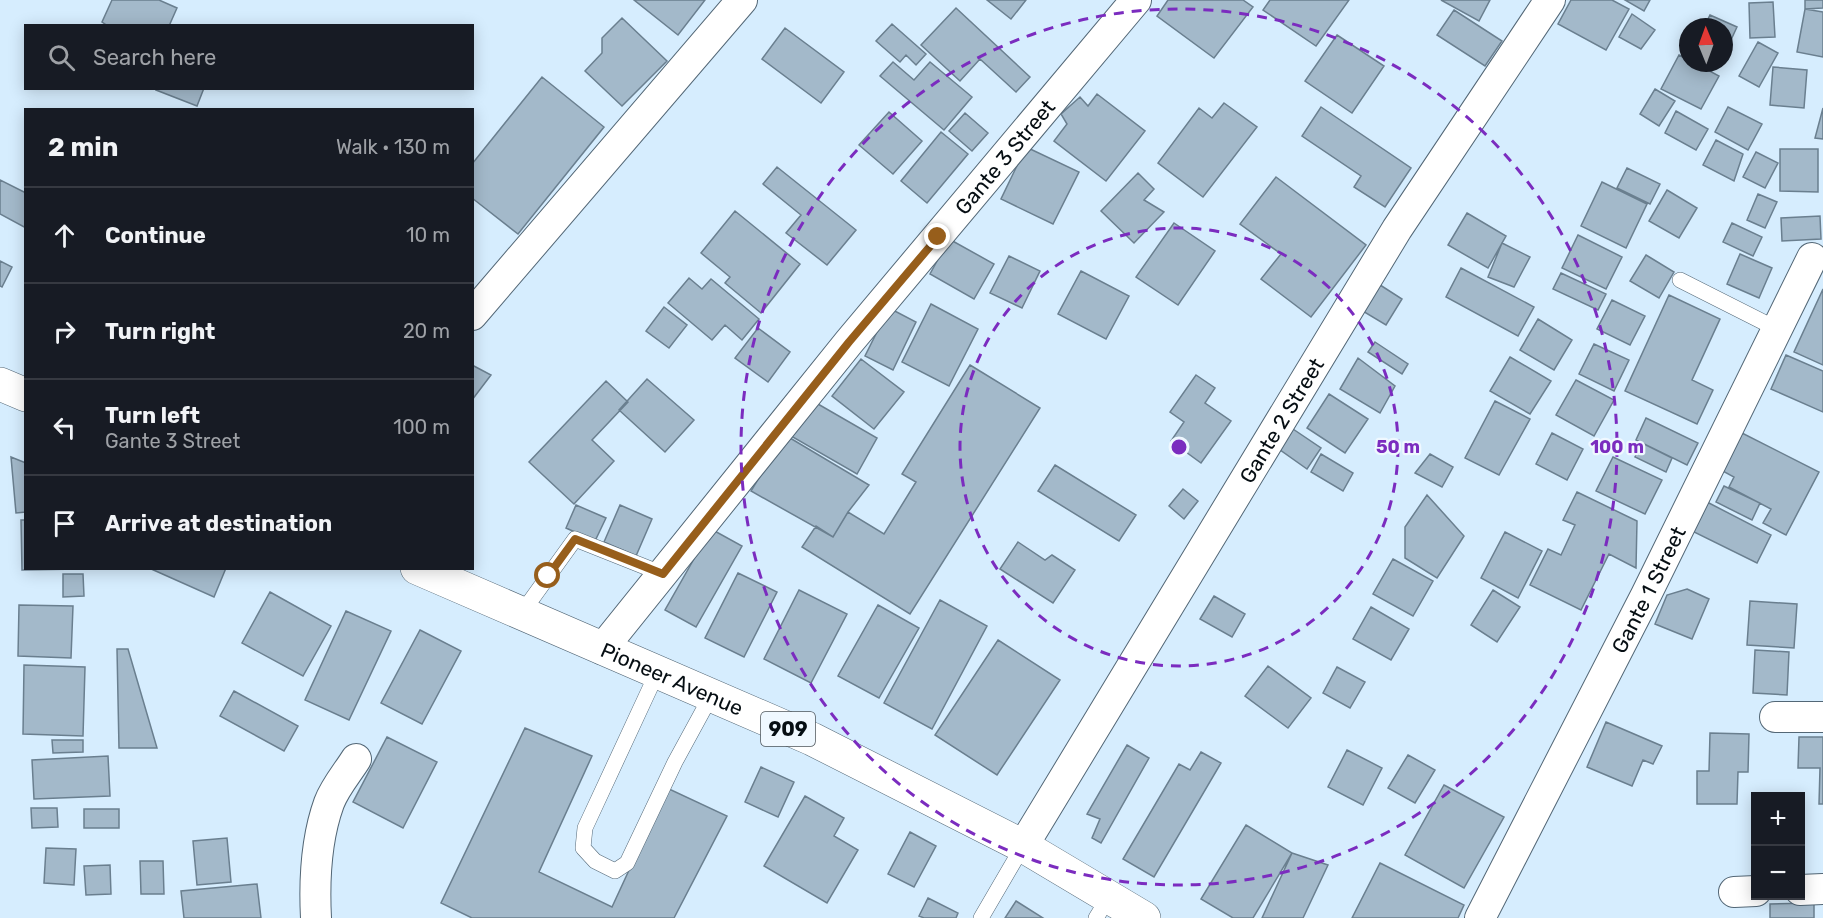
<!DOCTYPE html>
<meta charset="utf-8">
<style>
body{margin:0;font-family:Rubik,sans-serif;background:#20242c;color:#f1f3f6}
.controls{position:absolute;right:18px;bottom:18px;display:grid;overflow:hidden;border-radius:0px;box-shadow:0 3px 15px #0003}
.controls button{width:54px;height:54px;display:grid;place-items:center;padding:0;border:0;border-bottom:2px solid #363941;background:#171b24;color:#f1f3f6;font:30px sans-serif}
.compass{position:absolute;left:1679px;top:18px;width:54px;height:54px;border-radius:50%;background:#171b24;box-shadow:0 3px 15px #0003;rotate:359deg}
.stop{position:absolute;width:18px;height:18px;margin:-14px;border:4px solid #975e1b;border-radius:50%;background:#fff}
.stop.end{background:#975e1b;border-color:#fff;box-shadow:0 2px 6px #0008}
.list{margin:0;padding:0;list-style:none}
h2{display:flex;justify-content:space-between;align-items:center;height:78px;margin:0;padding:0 24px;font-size:26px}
h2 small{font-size:20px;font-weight:400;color:#9ea1a6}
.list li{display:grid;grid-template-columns:39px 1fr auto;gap:18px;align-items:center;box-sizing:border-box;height:96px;padding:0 24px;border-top:2px solid #363941}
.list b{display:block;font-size:22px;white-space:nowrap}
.list p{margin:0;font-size:20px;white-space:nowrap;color:#9ea1a6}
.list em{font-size:20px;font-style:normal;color:#9ea1a6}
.icon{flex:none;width:33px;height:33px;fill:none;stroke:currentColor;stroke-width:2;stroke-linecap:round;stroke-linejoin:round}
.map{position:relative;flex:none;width:1823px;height:918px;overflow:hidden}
.search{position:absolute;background:#171b24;box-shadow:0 3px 15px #0003;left:24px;top:24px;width:450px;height:66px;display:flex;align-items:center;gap:15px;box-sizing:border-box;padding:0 21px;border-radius:0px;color:#9ea1a6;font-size:22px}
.panel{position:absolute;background:#171b24;box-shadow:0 3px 15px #0003;left:24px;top:108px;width:450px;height:462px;border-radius:0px}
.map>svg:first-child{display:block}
.building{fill:#a3b9ca;stroke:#6a7f8f;stroke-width:1.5}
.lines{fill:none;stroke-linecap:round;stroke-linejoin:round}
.lane-casing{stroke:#536776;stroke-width:16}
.street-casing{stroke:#536776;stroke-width:32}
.highway-casing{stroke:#536776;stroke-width:34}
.lane{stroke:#fff;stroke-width:15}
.street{stroke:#fff;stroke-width:30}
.highway{stroke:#fff;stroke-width:33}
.route{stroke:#975e1b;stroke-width:8}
.ring{fill:none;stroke:#7b2cbf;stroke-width:3;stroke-dasharray:10 8}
.labels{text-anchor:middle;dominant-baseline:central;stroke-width:4.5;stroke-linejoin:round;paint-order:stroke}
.shield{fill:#eff8ff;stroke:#4c545a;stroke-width:1.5}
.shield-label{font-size:20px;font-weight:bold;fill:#060e13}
.street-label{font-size:21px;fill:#060e13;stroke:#eff8ff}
.centre{fill:#7b2cbf;stroke:#eff8ff;stroke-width:3}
.ring-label{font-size:18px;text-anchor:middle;font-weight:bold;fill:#7b2cbf;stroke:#eff8ff;stroke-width:4.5;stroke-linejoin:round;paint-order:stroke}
</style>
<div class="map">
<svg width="1823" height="918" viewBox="0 0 1823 918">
<rect width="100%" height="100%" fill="#d6edfe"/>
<path class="building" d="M112 0H159L177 8 169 26H108L102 22Z
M634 0H705L678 35Z
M987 0H1026L1011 19Z
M1168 0H1243L1253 7 1214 58 1157 16Z
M1270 0H1349L1316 46 1263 10Z
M1441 0H1490L1479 21Z
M1571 0H1612L1629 9 1606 50 1558 24Z
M1625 0H1650L1644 11Z
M1805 0H1823V8L1805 9Z
M1773 2 1775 37 1750 38 1749 3Z
M956 8 1030 77 1016 92 980 59 960 81 921 45Z
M1805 9 1823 12V57L1797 52Z
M1454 10 1502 41 1485 66 1437 35Z
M1632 14 1655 30 1641 49 1619 37Z
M1710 15 1737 27 1724 55V27H1704Z
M622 18 667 61 622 106 585 71 602 53V38Z
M892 24 926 54 916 65 906 55 900 62 876 41Z
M785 28 844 72 821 103 762 59Z
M1337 35 1384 66 1352 113 1305 81Z
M1758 42 1778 53 1759 87 1739 76Z
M1679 55 1688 60V63H1695L1719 76 1701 109 1661 89Z
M893 62 914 80 930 62 972 97 944 130 880 76Z
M1773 67 1807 70 1804 108 1770 105Z
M542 77 604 127 518 234 472 198V164Z
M157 88H204L197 106 156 90Z
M1655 89 1675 101 1659 126 1640 114Z
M1097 94 1145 131 1106 181 1054 141 1067 124 1061 114 1080 97 1088 106Z
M1224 103 1257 127 1203 197 1158 163 1199 108 1212 118Z
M1321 107 1411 168 1385 207 1354 187 1361 176 1302 136Z
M1728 107 1762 124 1748 150 1715 132Z
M1823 108V139L1815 138Z
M1676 111 1708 129 1696 150 1665 133Z
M889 112 922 141 893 174 859 145Z
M965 113 988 133 972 151 949 131Z
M941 132 968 154 927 203 901 181Z
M1716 140 1743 154 1734 181 1703 165Z
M1026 147 1079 172 1053 224 1001 199Z
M1780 149H1818V192L1780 191Z
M1756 152 1778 163 1765 188 1743 177Z
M777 167 856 230 827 265 786 233 801 215 763 184Z
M1627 168 1660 184 1650 204 1617 188Z
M1138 173 1154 189 1144 200 1164 212 1134 243 1101 211Z
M1276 177 1366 245 1311 317 1261 279 1281 254 1240 224Z
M0 180 26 193V228L0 214Z
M1602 182 1647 204 1626 248 1581 226Z
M1667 190 1697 208 1679 238 1649 221Z
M1758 194 1777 202 1765 228 1747 220Z
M735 211 800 264 761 313 725 283 730 277 701 253Z
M1467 213 1506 236 1488 268 1448 245Z
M1820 216 1821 239 1782 241 1781 218Z
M1174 223 1215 251 1178 305 1136 277Z
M1732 223 1762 237 1753 256 1723 242Z
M1578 235 1622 257 1606 289 1562 268Z
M949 239 994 264 974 299 930 274Z
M1502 243 1530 257 1514 287 1488 277Z
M1740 254 1772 268 1759 298 1727 284Z
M1646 255 1674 272 1659 298 1630 281Z
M1009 256 1040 271 1022 308 990 293Z
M0 261 12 267 2 287 0 286Z
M1461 268 1534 307 1518 336 1446 297Z
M1081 271 1129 296 1106 339 1058 314Z
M1561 273 1606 294 1598 310 1553 289Z
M689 278 702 289 711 279 759 319 742 340 725 325 712 340 668 303Z
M1377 283 1402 299 1386 325 1361 310Z
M1823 289V365L1794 352Z
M1669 295 1720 319 1692 380 1713 390 1697 424 1625 391Z
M1612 300 1645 316 1630 345 1597 329Z
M931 304 978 329 949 386 902 362Z
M664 307 687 325 669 348 646 331Z
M889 308 916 322 893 370 865 356Z
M1538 319 1572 340 1554 370 1520 350Z
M758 328 790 352 768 382 735 358Z
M1375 342 1408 364 1402 374 1368 352Z
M1594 344 1629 360 1614 391 1579 374Z
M1786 355 1823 371V412L1771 389Z
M1510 357 1551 381 1530 414 1490 391Z
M1358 358 1395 386 1380 413 1340 389Z
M861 359 904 392 874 429 832 396Z
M472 365 491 375 472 400Z
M970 365 1040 408 910 614 802 547 816 526 833 537 848 512 884 534 916 482 902 474Z
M1196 375 1215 388 1205 403 1231 421 1201 463 1171 441 1184 422 1170 412Z
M647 379 694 420 665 452 619 410Z
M1576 380 1614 400 1594 436 1556 415Z
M606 381 628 402 592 440 614 461 574 504 529 462Z
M1329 394 1368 419 1345 453 1307 428Z
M811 400 877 438 857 474 791 436Z
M1495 401 1530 419 1499 475 1465 458Z
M1646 418 1698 443 1687 465 1636 440Z
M1290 427 1321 448 1307 469 1276 447Z
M1738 431 1819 472 1786 535 1763 523 1771 509 1729 487 1734 477 1719 469Z
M1552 433 1583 449 1567 480 1536 464Z
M785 435 869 485 848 512 833 537 751 491Z
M1642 443 1672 458 1666 472 1635 457Z
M1321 454 1353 473 1343 491 1311 472Z
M1430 454 1453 467 1442 487 1415 473Z
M11 457 26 463V512L16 513Z
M1613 457 1662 480 1645 514 1596 491Z
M1055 465 1136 515 1119 541 1038 491Z
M1724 486 1760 503 1752 520 1716 502Z
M1183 489 1198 501 1184 519 1169 506Z
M1577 492 1637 521 1636 568 1609 554 1581 610 1530 585 1548 549 1561 555 1575 525 1563 520Z
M1427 495 1464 536 1437 578 1405 558V527Z
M1707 502 1771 535 1757 563 1692 531Z
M576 505 606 518 595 541 566 528Z
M620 505 652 519 636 556 604 542Z
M21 520H26V568L80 569 22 570Z
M711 529 742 546 696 627 665 610Z
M1505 532 1542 551 1518 598 1481 578Z
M1018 542 1045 560 1052 555 1075 570 1053 603 1000 569Z
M1393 559 1433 581 1413 616 1373 594Z
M149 568H226L214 597Z
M738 573 777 592 744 657 705 638Z
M63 574H83L84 596 63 597Z
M1687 589 1709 599 1692 639 1655 624 1667 595Z
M799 590 847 614 811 683 764 659Z
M1493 590 1520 607 1497 642 1471 625Z
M270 592 331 626 303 676 242 643Z
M1214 596 1245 614 1232 637 1200 619Z
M940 600 987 626 932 729 884 703Z
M1750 601 1797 604 1794 648 1747 645Z
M19 605 73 606 71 658 18 656Z
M878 605 919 628 879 698 838 676Z
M1371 607 1409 629 1391 660 1353 639Z
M346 611 391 631 349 720 305 700Z
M420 630 461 651 422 724 381 703Z
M998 640 1060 680 997 775 935 735Z
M117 649H128L157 748H119Z
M1755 650 1789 652 1787 695 1753 693Z
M24 665 85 667 83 736 23 734Z
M1268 666 1311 698 1288 728 1245 696Z
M1337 667 1365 682 1350 708 1323 693Z
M234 691 298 726 284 751 220 716Z
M1606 722 1662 746 1653 764 1643 760 1632 786 1587 767Z
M525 728 592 756 539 872 612 907 667 788 727 816 674 918H472L441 903Z
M1710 733 1749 734 1748 772H1738L1737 804H1697V771H1709Z
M387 737 437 762 403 828 353 802Z
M1799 737H1823V804H1819L1820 768H1798Z
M52 740H83V752L53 753Z
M1127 745 1149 758 1101 843 1092 838 1100 819 1087 814Z
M1347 750 1382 768 1363 805 1328 787Z
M1201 752 1221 763 1154 877 1123 859 1179 764 1190 770Z
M1408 755 1435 770 1415 803 1388 788Z
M108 756 110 796 34 799 32 760Z
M761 767 794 782 778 817 745 802Z
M1444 785 1504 817 1464 888 1405 855Z
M805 796 844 818 834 836 858 850 827 903 764 866Z
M31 808H57L58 827 32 828Z
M84 809H119V828H84Z
M1246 825 1292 853 1253 918H1233L1201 899Z
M910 832 936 846 914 887 888 874Z
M227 838 231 882 197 885 193 841Z
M46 848 76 849 74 885 44 883Z
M1292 853 1328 865 1303 918H1262Z
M140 861H163L164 894H141Z
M1380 863 1464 905 1458 918H1352Z
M110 865 111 894 86 895 84 866Z
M257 884 261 918H184L181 891Z
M928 898 958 913 956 918H924L919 916Z
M1016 901 1043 918H1005Z
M1814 903V918H1770V904Z"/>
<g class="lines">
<g class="lane-casing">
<path id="lane" d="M1680 280 1777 329
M521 614 575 539 663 574
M657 673 585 828 583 848 595 861 615 871 627 863 675 762 711 696
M981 918 1023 846
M1096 918 1109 897"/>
</g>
<g class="street-casing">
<g id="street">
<path d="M472 315 742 0"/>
<path id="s1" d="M602 649 849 342 1136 0"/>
<path d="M1775 717H1823"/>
<path id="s2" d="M1023 846 1397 229 1550 0"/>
<path d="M1800 890 1823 889"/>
<path d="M1734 892 1756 891"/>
<path d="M316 918C314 879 316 839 329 803 335 787 348 772 356 759"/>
<path id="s3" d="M1480 918 1646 595 1812 258"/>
</g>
</g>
<g class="highway-casing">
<g id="highway">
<path d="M0 384 26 395"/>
<path id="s4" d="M417 568 812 739 1023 846 1144 918"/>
</g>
</g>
<use href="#lane" class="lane"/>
<use href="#street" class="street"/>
<use href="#highway" class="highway"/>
</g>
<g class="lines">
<path class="route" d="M548 576 575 539 663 574 849 342 938 237"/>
</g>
<g class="ring">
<circle cx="1179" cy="447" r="219"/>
<circle cx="1179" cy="447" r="438"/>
</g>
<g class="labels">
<rect class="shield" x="761" y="712" width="54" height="34" rx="4.5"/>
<g class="shield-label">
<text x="788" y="729">909</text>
</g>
<g class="street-label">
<text stroke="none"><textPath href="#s1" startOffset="636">Gante 3 Street</textPath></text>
<text stroke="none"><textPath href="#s2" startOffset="498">Gante 2 Street</textPath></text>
<text stroke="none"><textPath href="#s3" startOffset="369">Gante 1 Street</textPath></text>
<text stroke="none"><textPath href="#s4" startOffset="278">Pioneer Avenue</textPath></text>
</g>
</g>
<circle cx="1179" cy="447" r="9" class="centre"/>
<g class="ring-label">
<text x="1398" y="453">50 m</text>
<text x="1617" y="453">100 m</text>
</g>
</svg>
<div class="controls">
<button>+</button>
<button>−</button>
</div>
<svg class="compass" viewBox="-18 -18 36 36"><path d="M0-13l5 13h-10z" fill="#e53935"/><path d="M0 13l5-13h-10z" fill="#9ea1a6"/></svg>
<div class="stop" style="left:548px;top:576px"></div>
<div class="stop end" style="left:938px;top:237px"></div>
<div class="search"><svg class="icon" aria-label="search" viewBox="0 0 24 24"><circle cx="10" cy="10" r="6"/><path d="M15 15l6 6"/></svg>Search here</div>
<section class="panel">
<h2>2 min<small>Walk · 130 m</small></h2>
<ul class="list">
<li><svg class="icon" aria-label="ahead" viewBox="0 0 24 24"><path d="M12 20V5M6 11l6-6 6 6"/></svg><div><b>Continue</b></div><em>10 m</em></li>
<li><svg class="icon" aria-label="right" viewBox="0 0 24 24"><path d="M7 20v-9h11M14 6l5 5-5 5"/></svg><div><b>Turn right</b></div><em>20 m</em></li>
<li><svg class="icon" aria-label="left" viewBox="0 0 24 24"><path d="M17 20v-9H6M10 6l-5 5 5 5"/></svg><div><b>Turn left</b><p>Gante 3 Street</p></div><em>100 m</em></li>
<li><svg class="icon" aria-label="arrive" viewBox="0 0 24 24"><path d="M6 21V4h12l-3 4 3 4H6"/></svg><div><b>Arrive at destination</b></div></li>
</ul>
</section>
</div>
